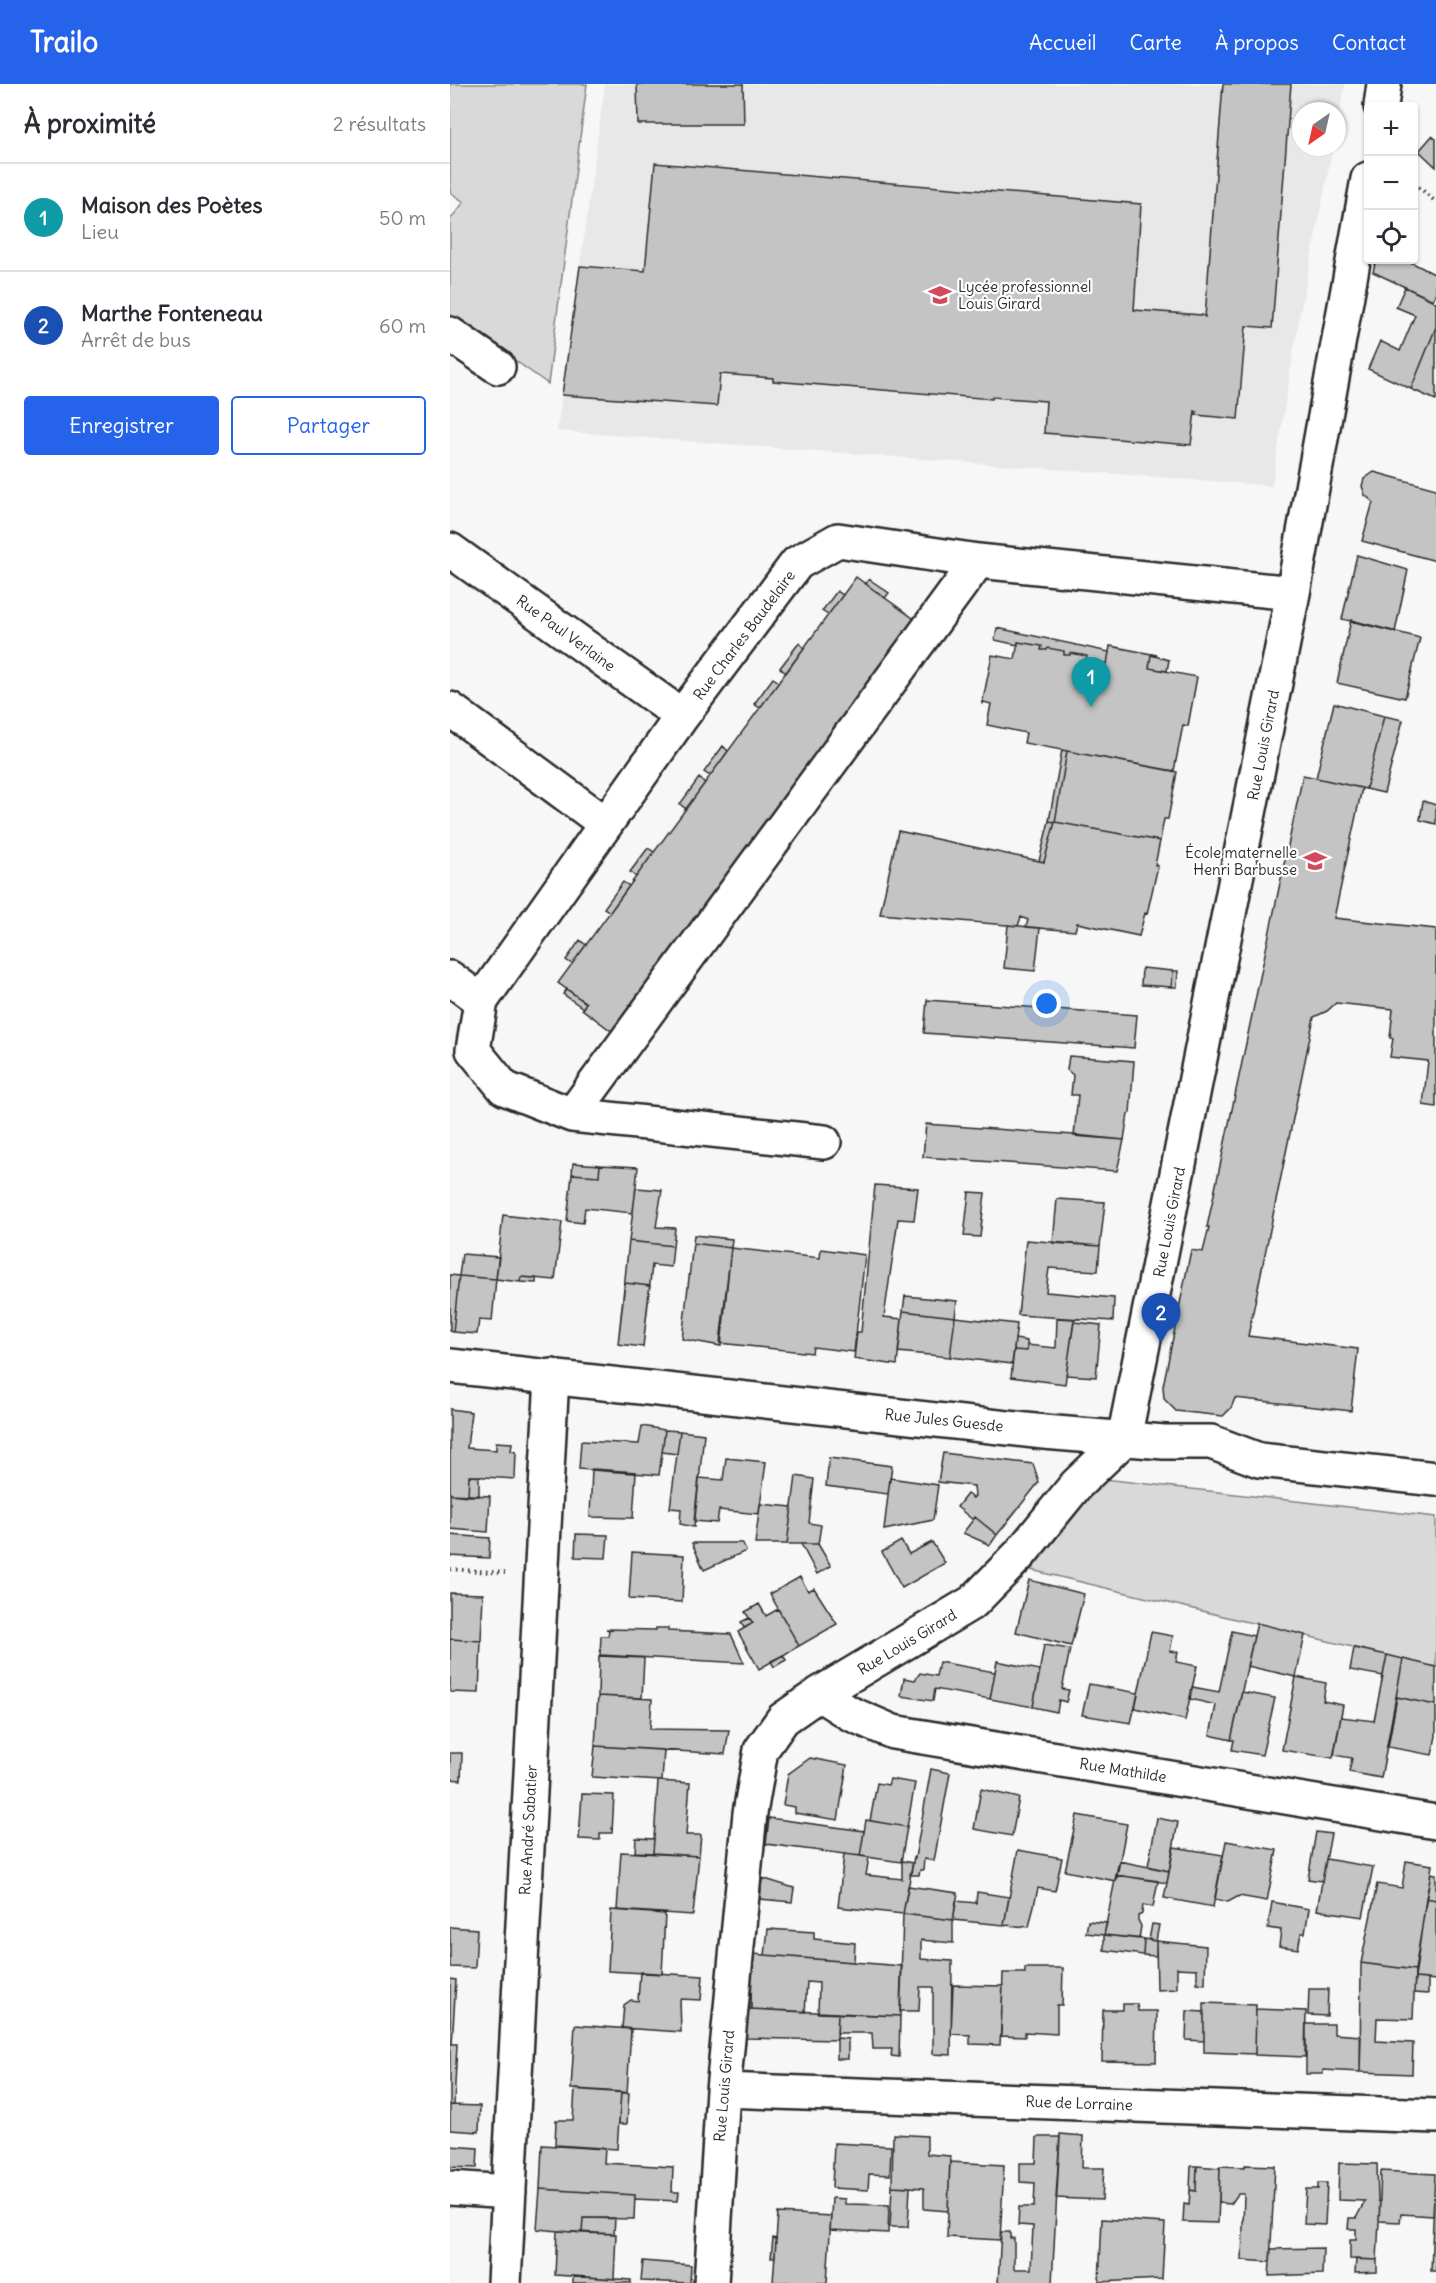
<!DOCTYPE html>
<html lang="fr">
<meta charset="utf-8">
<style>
body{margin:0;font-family:Delius,sans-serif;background:#f7f7f7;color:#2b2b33}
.controls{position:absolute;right:18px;top:18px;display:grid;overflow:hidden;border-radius:6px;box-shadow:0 2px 4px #0004}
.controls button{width:54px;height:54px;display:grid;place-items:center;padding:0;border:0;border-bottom:2px solid #e1e1e2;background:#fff;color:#2b2b33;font:30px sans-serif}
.compass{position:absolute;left:842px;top:18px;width:54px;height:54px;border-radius:50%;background:#fff;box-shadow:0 2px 4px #0004;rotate:214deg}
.you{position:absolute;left:597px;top:920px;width:21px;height:21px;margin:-15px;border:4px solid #fff;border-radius:50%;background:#1a73e8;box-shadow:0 0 0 9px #1a73e833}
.badge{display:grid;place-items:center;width:39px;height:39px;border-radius:50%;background:#2563eb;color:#fff;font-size:20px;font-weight:700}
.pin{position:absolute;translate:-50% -50px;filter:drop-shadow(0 2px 3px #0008)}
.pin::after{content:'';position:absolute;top:32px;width:21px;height:18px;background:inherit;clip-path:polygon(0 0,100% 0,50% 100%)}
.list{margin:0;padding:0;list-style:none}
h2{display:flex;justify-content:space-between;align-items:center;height:78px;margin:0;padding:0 24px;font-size:26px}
h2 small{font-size:20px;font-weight:400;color:#7c7c81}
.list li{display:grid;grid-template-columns:39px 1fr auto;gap:18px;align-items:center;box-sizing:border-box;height:108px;padding:0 24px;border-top:2px solid #e1e1e2}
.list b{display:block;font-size:22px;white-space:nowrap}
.list p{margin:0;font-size:20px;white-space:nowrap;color:#7c7c81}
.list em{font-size:20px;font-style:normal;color:#7c7c81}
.actions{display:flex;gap:12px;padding:18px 24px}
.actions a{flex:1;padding:14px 0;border:2px solid #2563eb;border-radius:6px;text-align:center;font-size:21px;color:#2563eb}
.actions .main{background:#2563eb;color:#fff}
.icon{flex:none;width:33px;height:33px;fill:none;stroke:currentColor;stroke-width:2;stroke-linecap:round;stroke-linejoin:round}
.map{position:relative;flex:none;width:986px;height:2199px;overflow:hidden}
header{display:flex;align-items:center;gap:36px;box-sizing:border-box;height:84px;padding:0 30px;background:#2563eb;color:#fff}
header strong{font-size:28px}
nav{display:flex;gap:33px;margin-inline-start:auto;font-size:21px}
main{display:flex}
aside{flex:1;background:#fff}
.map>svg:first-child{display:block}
.built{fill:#e8e8e8}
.green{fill:#d9d9d9;stroke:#828282;stroke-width:1.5}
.building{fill:#c4c4c4;stroke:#2b2b2b;stroke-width:1.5}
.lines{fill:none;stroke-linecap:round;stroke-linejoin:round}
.minor-casing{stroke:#2b2b2b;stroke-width:38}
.path{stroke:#2b2b2b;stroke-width:4;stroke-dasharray:1.5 4.5;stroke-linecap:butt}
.minor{stroke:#fff;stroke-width:33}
.labels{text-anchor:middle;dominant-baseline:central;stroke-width:4.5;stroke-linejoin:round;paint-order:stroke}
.poi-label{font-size:15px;fill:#2b2b2b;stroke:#fff;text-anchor:start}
.street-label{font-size:15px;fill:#2b2b2b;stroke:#fff}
</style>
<header>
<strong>Trailo</strong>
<nav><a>Accueil</a><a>Carte</a><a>À propos</a><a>Contact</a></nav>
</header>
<main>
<aside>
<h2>À proximité<small>2 résultats</small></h2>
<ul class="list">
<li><span class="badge" style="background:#0f9aa8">1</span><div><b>Maison des Poètes</b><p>Lieu</p></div><em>50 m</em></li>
<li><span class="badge" style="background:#1a4fb4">2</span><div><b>Marthe Fonteneau</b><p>Arrêt de bus</p></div><em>60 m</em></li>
</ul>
<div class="actions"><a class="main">Enregistrer</a><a>Partager</a></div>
</aside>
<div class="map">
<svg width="986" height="2199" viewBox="0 0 986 2199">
<rect width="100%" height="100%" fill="#f7f7f7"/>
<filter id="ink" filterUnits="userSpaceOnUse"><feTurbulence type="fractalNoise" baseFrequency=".0167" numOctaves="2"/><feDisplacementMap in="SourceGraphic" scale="12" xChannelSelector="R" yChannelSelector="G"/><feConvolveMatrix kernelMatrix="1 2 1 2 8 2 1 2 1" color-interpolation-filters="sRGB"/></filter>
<g filter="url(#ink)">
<path class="built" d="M155 0H895L887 41V27H851V63H883L848 240 822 402 107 347Z"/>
<path class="green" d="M0 0H137L98 300 0 230V136L14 118 0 108Z
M654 1395 986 1433V1583L581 1486Z"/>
<path class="building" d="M187 0H293L294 40H188Z
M773 0H841L822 244 796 242 788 335 746 331 747 328 745 327 741 361 594 349 596 317 542 313V315L323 297V294L270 290 267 322 112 311 130 182 195 187 205 79 691 120 684 226 752 231 755 233Z
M982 52 986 55V83L969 67Z
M926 176H957L986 191V209L983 216 923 188Z
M955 203 986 218V243L961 305 918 285 930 257 950 267 965 231 946 223Z
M986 243V316L961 305Z
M924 388 986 405V477L912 457 923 418 915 411 912 402 914 395Z
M907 471 958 486 945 548 892 535Z
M406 493 467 537 164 949 132 925 136 919 108 899Z
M419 495 439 509 435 514 416 500Z
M387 507 393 511 378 531 372 527Z
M901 536 970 554 955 614 887 599Z
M547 544 659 568 657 580 636 576 637 572 620 569V571H614V567L598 564 597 566H591L592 562 568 558V561L545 556Z
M568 558 592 562 591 566H597L598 564 614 567V571H620V569L637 572 636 576 657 580 660 562 707 571H701L699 584 747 593 738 642 733 641 724 687 574 659 576 649 537 641 541 620 534 618 532 621 542 571 565 575Z
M349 559 354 564 336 589 330 584Z
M701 571 719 576 717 587 699 584Z
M323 594 329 598 310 624 304 620Z
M884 619 934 632 916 705 866 694Z
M934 632 953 636 934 709 916 705Z
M273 662 278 667 260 692 254 688Z
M612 666 617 667 605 738 599 737Z
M617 667 727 688 718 735H714L710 757 605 738Z
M853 691 912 704 884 834 986 845V1023L973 1021 978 977 940 973 943 954H940L943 925 886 919 877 927 864 933 798 1252 908 1265 901 1327 785 1314 781 1324 773 1332 726 1327 714 1315 713 1302 741 1166 753 1168 759 1143H757Z
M249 694 255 699 236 725 230 720Z
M973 717 986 721V740L970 736Z
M599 737 605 738 594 778 589 777Z
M605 738 710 757 705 781 708 782 697 830 695 829 689 852 627 839 625 847 576 843 578 836 571 833 568 842 430 830 448 747 594 778Z
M198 764 204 768 186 793 180 788Z
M173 798 179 802 160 828 154 824Z
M558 841 590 844 585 887 554 884Z
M130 856 136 861 122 880 116 876Z
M692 884 723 887 722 903 691 901Z
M723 887H728L727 903H722Z
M117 905 136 919 133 924 113 910Z
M477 916 687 931 684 964 474 949Z
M619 972 684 977 680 1029 678 1030 674 1056 624 1052 628 1011H621L623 991 617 986Z
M476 1040 624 1051 674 1056 667 1087 473 1073Z
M123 1079 150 1081 149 1092 122 1090Z
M150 1081 188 1083 183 1129 135 1124 133 1139 117 1137 122 1090 149 1092Z
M425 1101 468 1104 464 1136 448 1135 434 1233 452 1235 447 1281 404 1275 407 1248H411Z
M186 1104 212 1106 206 1143 225 1144 223 1162 179 1157Z
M519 1108 535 1109 530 1153 514 1152Z
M607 1115 655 1118 650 1162 603 1159Z
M53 1131 112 1138 105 1196 71 1193 70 1198 46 1195Z
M244 1151 282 1155 281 1164 243 1159Z
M576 1156 650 1162 648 1187 599 1184 596 1208 664 1214 663 1237 568 1231Z
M179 1157 223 1162 221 1183 202 1181 193 1263 168 1260Z
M243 1159 281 1164 271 1262 232 1255Z
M281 1164 370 1174 371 1165 415 1171 404 1268 363 1263 362 1269 270 1259Z
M12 1170 49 1173 46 1195 9 1192Z
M0 1191 9 1192 3 1248 0 1247Z
M9 1192 46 1195 42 1237 29 1236 27 1250 3 1248Z
M71 1193 86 1194V1199L70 1198Z
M175 1199 200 1202 193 1263 168 1260Z
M455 1212 507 1217 505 1233 453 1227Z
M453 1227 505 1233 500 1273 448 1268Z
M505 1233 567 1240 562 1280 500 1273Z
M607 1234 624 1235 615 1300 561 1293 564 1266 577 1267V1261L606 1264Z
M624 1238 651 1241 646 1293 616 1291Z
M565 1255 577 1257V1267L564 1266Z
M0 1325 21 1328 17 1364 46 1366V1358L62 1359 61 1367 66 1368 65 1395 19 1392 18 1412 0 1410Z
M192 1342 215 1346 209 1391 129 1385 131 1357 189 1360Z
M215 1346 230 1347 227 1370 212 1368Z
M230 1347 254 1350 244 1443 230 1440 231 1425 220 1424Z
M493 1369 583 1380 589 1398 547 1451 525 1433 523 1436 507 1423 517 1410 523 1414 525 1412 524 1402 488 1398Z
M276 1374 316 1378 309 1430 269 1426 267 1439 244 1437 249 1394 273 1396Z
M379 1374 442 1382 438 1410 376 1402Z
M142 1385 186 1388 183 1434 140 1433Z
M19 1392H29V1412H18Z
M346 1392 364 1395 359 1439 371 1441 368 1460H337Z
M440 1394 488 1401 483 1436 434 1446Z
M0 1410 40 1412 38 1448 0 1445Z
M310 1420 342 1423 337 1460H305Z
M525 1433 547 1451 540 1461 513 1449Z
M126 1450 158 1451 156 1474 125 1473Z
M0 1451 40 1454 39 1474 0 1472Z
M451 1457 459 1470 482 1458 495 1479 452 1504 432 1468Z
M242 1459H292L296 1467 254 1486Z
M351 1460H368L381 1482 367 1490Z
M182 1468 234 1471 232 1518 179 1515Z
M350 1493 358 1507 364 1504 387 1540 349 1562 320 1510Z
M579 1496 634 1510 621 1562 566 1548Z
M0 1509 33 1510 31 1557 0 1555Z
M309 1520 316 1532 328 1525 349 1562 309 1585 288 1548 303 1539 295 1528Z
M299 1534 303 1539 294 1544 291 1538Z
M807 1539 855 1551 846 1593 797 1582Z
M206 1544H218V1547L281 1550 294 1579 150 1571 151 1552H158L159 1546 156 1545 206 1546Z
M782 1547 804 1552 781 1656 760 1651 766 1621 740 1615 742 1603 769 1608Z
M701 1548 723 1552 720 1567 728 1568 726 1578 747 1582 735 1636 685 1624Z
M0 1555 31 1557 29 1609 0 1608Z
M594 1561 620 1565 612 1605 619 1606 616 1618 609 1616 607 1628 583 1623Z
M904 1564 937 1571 933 1592 900 1586Z
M333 1571 336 1576 324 1583 321 1577Z
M937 1571 953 1575 931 1694 899 1688 902 1674 884 1671 891 1633 924 1637Z
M149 1572 194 1574 192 1614 148 1612Z
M953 1575 986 1583V1621L946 1613Z
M547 1577 590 1586 583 1623 540 1615Z
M489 1578 545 1588 540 1615 485 1605 483 1617 451 1612 454 1594 465 1596 470 1589 486 1592Z
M846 1593 876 1599 873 1617 893 1621 883 1674 832 1666Z
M639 1600 688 1609 681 1639 632 1631Z
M792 1608 825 1614 812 1671 782 1666 784 1656H781Z
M148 1612 202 1615 200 1645 279 1646 275 1670 145 1662Z
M947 1613 986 1621V1652L982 1671 938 1663Z
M145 1662 214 1666 212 1697 142 1693Z
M0 1669H12L11 1696 0 1695Z
M360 1674 397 1681 388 1736 345 1729V1723L333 1721 338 1690Z
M481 1685 500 1689 484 1777 474 1775 473 1786H470L469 1791H460L464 1773 465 1774Z
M440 1695 465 1699 457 1743 420 1737 427 1699 438 1701Z
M208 1697 240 1699 236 1751H251L249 1772 203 1769Z
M531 1705 569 1714 562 1752 524 1745Z
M132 1710 164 1711 162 1749H150V1756L129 1755Z
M627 1731 677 1740 666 1797 615 1787Z
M319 1734 414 1747 410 1772 316 1760Z
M707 1734 728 1738 719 1787 698 1782Z
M416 1736 457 1743 451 1778 410 1772Z
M866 1748 881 1750 872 1797 858 1795Z
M186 1754 204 1755 203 1769 185 1768Z
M776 1757 827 1766 817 1817 789 1812 778 1818 765 1815Z
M724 1763 773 1771 763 1823 714 1814Z
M568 1766 612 1774 605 1807 588 1804 579 1843 554 1841Z
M171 1768 249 1772 243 1831 167 1826Z
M394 1770 419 1773 416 1791 452 1795V1777L463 1779 453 1830 388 1823Z
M876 1775 923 1783 913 1833 867 1826Z
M669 1777 719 1787 717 1799 666 1791Z
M956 1777 982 1781 965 1886 911 1879 927 1800 952 1804Z
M981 1789 986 1790V1816L976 1814Z
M666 1791 708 1797 703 1823 693 1821 692 1830 688 1832V1836L691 1842 689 1855 654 1851Z
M312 1794 344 1804 342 1818 310 1815Z
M458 1802 508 1809 503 1836 453 1830Z
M527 1808 559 1813 554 1841 503 1836 506 1817 526 1819Z
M976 1814 986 1816V1896L965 1894Z
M822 1818 859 1825 855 1849H851L848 1865 829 1862 831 1846 818 1844Z
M161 1826 215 1830 212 1890 158 1887Z
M453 1830 503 1836V1859L471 1856V1875L502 1877 501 1971 483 1970V1903H470L469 1927H450Z
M638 1837 657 1839 654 1851 636 1849Z
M702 1840 709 1841 706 1857 699 1856Z
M0 1843 27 1845 25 1884 0 1883Z
M318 1845 364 1848V1855L405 1859 404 1878 315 1871Z
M654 1851 694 1855 693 1871 654 1866Z
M694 1855 706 1857V1872L693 1871Z
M706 1857 756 1862 755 1900 747 1899V1885L727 1884V1905L707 1906Z
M302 1870 452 1882 450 1932 368 1929 369 1899 357 1898 355 1928 301 1925Z
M911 1879 965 1886 963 1935 927 1934 926 1957 963 1959 962 1990 910 1988Z
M575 1884H613L612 1921H607V1950L575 1948V1953L551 1952 553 1889H575Z
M190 1888 253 1892 251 1916 230 1915 231 1948 172 1944 174 1921 181 1916 188 1917Z
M965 1894 978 1895V1910L964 1909Z
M0 1895 6 1896 2 1960H0Z
M503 1901 553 1902 550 1961 520 1960V1951L501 1950Z
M859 1905H878L877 1932 858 1931Z
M754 1919 806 1921 805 1970 754 1968Z
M673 1920H687L688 1927H707L706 1978 652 1977 653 1926H673Z
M301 1925 388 1929 387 1956 296 1954 295 1927Z
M806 1925 856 1927 855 1973 805 1971Z
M737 1927 754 1928V1957L736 1956Z
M388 1929 450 1932 449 1973 441 1972 442 1965H423L422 1949H387Z
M856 1940H884V1950L911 1952 910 1988 873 1986V1990H856Z
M125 1941 181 1945 177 2009 121 2005Z
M387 1954 398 1955V1975H387Z
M0 1960H7L4 2021H0Z
M125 2005 171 2008 167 2065 105 2061 106 2036H123Z
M171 2008 179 2009 177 2040H169Z
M0 2021 30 2022 29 2048 0 2046Z
M443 2050 477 2052V2070L500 2072 498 2127 474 2125V2104L442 2102Z
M610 2050 633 2052 632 2084H654L652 2116 606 2114Z
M587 2053H610L602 2199H548L551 2148H560V2154H564V2185H581L583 2142 568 2141 569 2123H584L585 2099 570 2098V2079H586Z
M384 2059 441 2062 440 2091 419 2090 418 2106 382 2104Z
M92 2061 155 2065 154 2079 223 2083 222 2108H229L228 2117 185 2115V2111L90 2105Z
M0 2062 28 2064 27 2084 0 2083Z
M500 2078 554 2081 550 2156 497 2153Z
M889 2079 927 2080 928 2117 930 2118 927 2176 900 2175V2156H906V2145H898L899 2134H906L915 2117 888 2116Z
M795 2081 825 2082 820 2178 792 2176 794 2110H788L781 2120 769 2119 770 2082 795 2083Z
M741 2082H747L746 2107 740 2106Z
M747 2082 770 2084 768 2139 733 2138 734 2120 739 2121 740 2106 746 2107Z
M931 2087 985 2090 983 2132 951 2130 950 2138 929 2137Z
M868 2099H877L875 2141 854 2140 856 2105H868Z
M442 2102 460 2103 458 2143H440Z
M90 2105 185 2111 184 2135 133 2134 132 2149 87 2145Z
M382 2114 395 2115V2120L439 2121 438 2149 380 2146Z
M984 2114H986V2187H981Z
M328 2129 381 2132 377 2199 323 2198Z
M133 2134H165L164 2150 132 2149Z
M652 2135 715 2139 712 2195 649 2198Z
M107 2147 166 2150 164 2195 105 2191Z
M323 2154 326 2155 325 2173 321 2174Z
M873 2164 872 2190 819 2192 821 2165Z
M906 2175 927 2176V2188L905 2189Z
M193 2177 241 2181 240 2199 191 2197Z
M123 2192 181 2196V2199H123Z"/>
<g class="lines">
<g class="minor-casing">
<path id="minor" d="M931 22 934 0
M0 250 48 283
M0 466 232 632
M0 625 156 740
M0 894 31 917
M122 1031 528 477
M374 1058 122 1031 54 1004 23 966 31 917 232 632 347 479 388 456 528 477 843 509
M0 1282 594 1348 714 1358H761L809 1376 986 1395
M369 1610 399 1629 443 1648 986 1738
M273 2006 986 2032
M0 2104 59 2108
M54 2199 102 1292
M261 2199 273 2006 300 1729 311 1666 333 1635 369 1610 523 1518 570 1470 626 1401 674 1355 843 509 918 95"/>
</g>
<path class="path" d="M964 99 986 118
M0 1485 55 1489"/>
<use href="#minor" class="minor"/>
</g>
</g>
<defs>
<g id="school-bare" transform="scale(1.8)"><path d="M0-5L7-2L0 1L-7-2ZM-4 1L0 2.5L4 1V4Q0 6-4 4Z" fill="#d1495b" stroke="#fff" stroke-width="2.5" paint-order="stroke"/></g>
</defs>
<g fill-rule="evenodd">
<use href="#school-bare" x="490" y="211"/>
<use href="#school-bare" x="865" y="777"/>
</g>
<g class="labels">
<g class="poi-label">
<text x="508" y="202">Lycée professionnel<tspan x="508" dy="17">Louis Girard</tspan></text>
<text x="847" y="768" text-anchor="end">École maternelle<tspan x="847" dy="17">Henri Barbusse</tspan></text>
</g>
<g class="street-label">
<text transform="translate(116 549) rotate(36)">Rue Paul Verlaine</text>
<text transform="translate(294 551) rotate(-53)">Rue Charles Baudelaire</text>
<text transform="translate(813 661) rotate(-79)">Rue Louis Girard</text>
<text transform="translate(719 1138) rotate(-79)">Rue Louis Girard</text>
<text transform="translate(494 1336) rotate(6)">Rue Jules Guesde</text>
<text transform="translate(457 1558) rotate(-31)">Rue Louis Girard</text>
<text transform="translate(673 1686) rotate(9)">Rue Mathilde</text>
<text transform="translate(78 1746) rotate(-87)">Rue André Sabatier</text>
<text transform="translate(274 2002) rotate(-85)">Rue Louis Girard</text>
<text transform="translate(629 2019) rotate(2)">Rue de Lorraine</text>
</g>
</g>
</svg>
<div class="controls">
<button>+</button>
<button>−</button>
<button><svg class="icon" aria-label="locate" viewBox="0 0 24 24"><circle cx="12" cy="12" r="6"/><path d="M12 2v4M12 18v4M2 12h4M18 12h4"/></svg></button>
</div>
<svg class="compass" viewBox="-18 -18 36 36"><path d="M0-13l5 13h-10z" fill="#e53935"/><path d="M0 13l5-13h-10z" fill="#7c7c81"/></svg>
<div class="you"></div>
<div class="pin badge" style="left:641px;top:623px;background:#0f9aa8">1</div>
<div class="pin badge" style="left:711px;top:1259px;background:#1a4fb4">2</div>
</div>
</main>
